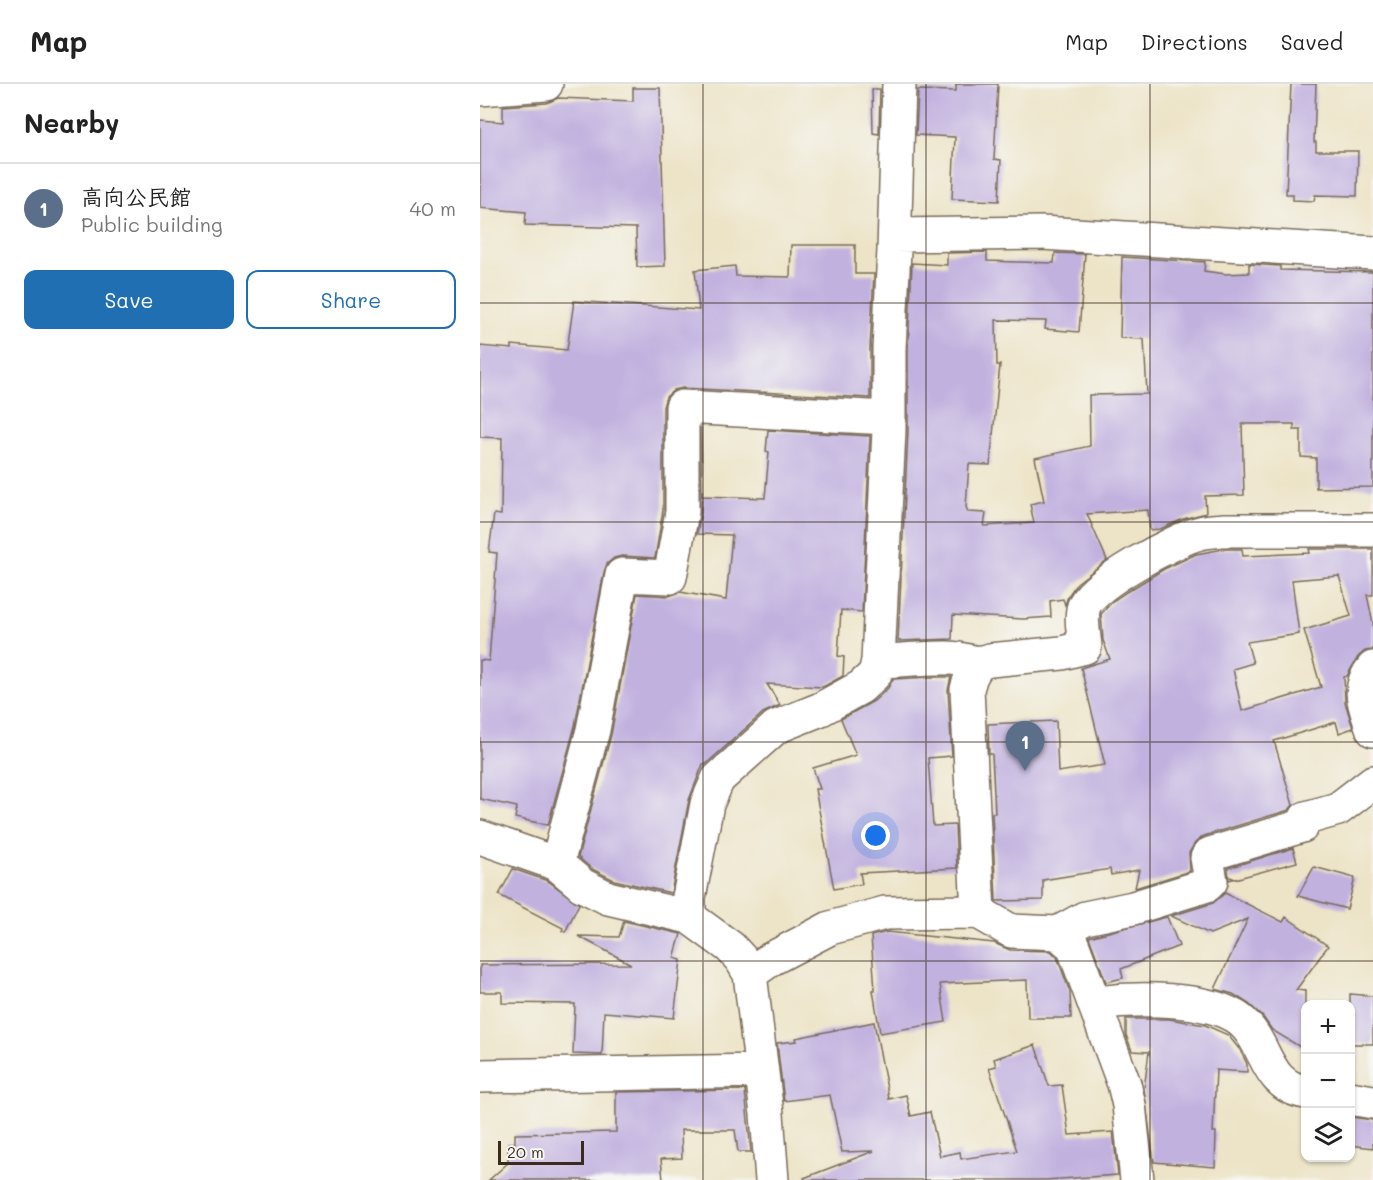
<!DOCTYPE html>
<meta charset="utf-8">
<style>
body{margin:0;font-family:Mali,"Klee One",sans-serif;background:#f6f6f6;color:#222}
.controls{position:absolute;right:18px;bottom:18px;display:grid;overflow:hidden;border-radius:12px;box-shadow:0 2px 4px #0004}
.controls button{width:54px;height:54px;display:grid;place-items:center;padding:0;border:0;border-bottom:2px solid #e0e0e0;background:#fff;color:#222;font:30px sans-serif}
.scale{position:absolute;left:18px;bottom:15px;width:86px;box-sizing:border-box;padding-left:6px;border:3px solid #3b2a1e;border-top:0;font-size:16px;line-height:21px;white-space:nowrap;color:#3b2a1e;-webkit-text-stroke:4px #f6f6f2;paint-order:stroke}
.you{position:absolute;left:396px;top:752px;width:21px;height:21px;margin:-15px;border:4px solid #fff;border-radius:50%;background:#1a73e8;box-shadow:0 0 0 9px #1a73e833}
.badge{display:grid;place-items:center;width:39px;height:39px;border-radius:50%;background:#1f6fb2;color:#fff;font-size:20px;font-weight:700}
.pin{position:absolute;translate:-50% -50px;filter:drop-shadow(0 2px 3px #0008)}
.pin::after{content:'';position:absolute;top:32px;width:21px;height:18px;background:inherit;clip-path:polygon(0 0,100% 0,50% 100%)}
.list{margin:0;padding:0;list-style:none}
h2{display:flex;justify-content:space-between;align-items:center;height:78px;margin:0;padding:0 24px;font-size:26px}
h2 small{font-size:20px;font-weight:400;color:#767676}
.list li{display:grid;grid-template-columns:39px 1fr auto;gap:18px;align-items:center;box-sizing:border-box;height:90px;padding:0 24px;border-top:2px solid #e0e0e0}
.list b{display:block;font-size:22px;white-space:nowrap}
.list p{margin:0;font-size:20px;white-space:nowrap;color:#767676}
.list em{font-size:20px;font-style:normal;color:#767676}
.actions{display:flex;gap:12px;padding:18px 24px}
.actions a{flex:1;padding:14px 0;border:2px solid #1f6fb2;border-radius:12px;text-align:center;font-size:21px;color:#1f6fb2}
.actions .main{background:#1f6fb2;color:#fff}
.icon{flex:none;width:33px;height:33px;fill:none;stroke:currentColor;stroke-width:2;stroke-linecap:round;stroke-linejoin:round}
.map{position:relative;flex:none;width:893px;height:1096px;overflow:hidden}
header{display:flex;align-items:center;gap:36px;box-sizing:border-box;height:84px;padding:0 30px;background:#fff;border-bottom:2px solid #e0e0e0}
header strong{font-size:28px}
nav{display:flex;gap:33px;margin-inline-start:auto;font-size:21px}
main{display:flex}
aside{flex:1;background:#fff}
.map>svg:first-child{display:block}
.building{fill:#c1b1df;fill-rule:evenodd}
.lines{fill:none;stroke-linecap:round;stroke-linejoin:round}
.minor-casing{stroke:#796b5a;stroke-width:36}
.minor{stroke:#fff;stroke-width:33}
.grid{fill:none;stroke:#3b2a1e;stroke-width:1.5;stroke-opacity:0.55}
</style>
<header>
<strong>Map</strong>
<nav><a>Map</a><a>Directions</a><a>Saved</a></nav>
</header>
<main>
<aside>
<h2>Nearby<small></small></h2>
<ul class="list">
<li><span class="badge" style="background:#5c6f8a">1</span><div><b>高向公民館</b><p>Public building</p></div><em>40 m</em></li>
</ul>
<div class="actions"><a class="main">Save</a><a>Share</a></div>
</aside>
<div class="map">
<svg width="893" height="1096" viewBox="0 0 893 1096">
<rect width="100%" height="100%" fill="#f6f6f2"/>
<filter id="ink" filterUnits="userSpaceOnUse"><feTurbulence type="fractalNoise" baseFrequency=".0167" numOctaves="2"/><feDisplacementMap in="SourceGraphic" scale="12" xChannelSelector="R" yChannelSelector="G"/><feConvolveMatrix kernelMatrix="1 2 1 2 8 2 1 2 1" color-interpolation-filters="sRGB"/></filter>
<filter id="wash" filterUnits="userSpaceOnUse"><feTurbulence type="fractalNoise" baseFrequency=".008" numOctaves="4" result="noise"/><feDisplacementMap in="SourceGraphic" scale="24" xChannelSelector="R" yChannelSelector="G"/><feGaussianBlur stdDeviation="1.35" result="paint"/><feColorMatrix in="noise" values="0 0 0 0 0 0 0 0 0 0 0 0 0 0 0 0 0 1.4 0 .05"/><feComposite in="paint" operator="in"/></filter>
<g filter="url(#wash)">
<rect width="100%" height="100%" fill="#ede4c8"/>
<g id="blocks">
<path class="building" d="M476 0H518L514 75 521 76 519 117 472 115 475 53 436 51 438 6 476 7Z
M811 0H836L834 58H836V67H878L877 112 835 111 834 117 813 116V110H806Z
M153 4H180L185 182 157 183 156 144 45 141 46 128 0 124V36L23 38V22L67 19 78 14 153 17Z
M392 5H400L399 50 393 49Z
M311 161H375V190H394L390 264V314L203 304 194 306 186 313 183 323V426L175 474 142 472 134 474 127 480 124 488 95 642 68 741 35 734 37 723 0 715V576L9 577 17 469 9 468 14 430 21 431 22 354 0 353V262L32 265V261L87 266 94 217 219 226 215 186 255 182 256 192 310 193Z
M507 168V177L574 179 575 169 605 170 599 248 565 245 566 237 516 236 517 281H520L510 381 489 380 486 423 488 428 506 429 504 442 554 439 550 420 564 417 555 374 610 362 609 311 667 310 664 255 640 254 642 173 725 178 724 187 746 190 769 189V180L800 182V186L893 188V403L836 404V374L821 373V346H814V340H762L764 411 725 412 726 429 703 435 680 445 670 446 668 426 607 430 627 476 597 499 588 512 585 521 583 515 570 517 571 533 543 535 473 531 472 555 418 557 428 347V265L432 179 467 181V169Z
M221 343 222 412 285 414 289 368 286 367 288 346 390 352 382 528 361 526 358 572 364 573 363 592 343 603 287 600 300 621 283 629 226 680H223L209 716 191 809 134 796 112 785 98 773 131 651 157 510 189 512 200 508 246 516 252 451 217 450 221 428Z
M744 465H762L763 472 830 469 829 465H893V511H887L893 539V566L885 567 878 573 867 592 864 593 865 618 873 644 859 649 856 638 794 657 813 721 809 726 724 752 715 759 709 769 710 787 655 804 659 786 631 791 630 785 563 796V816L516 817 512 729H515L512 670H509L508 640 576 637 578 688 625 681 601 584 630 575 623 556 621 530 633 517 648 507 684 485 716 470ZM859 492 871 532 824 546 841 603 762 627 753 585 773 579 767 558 819 550 812 496Z
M452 593H471L468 606 472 672 448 674 453 742 475 741 477 784 380 789 382 800 354 805 335 705H340L333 684 376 671 361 635 394 617 408 604 413 595Z
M813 764 817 778 755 795 750 793 753 795 749 796 748 784Z
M834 783 875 794 867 825 818 812Z
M33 785 68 797 99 820 85 848 82 847 83 844 19 811Z
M745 809 803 838 806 833 848 862 816 906 825 907V966L792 946 783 933 769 920 753 910 735 905 768 835 730 850 691 832 733 819Z
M687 833 699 862 641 885 643 894 626 898 609 853Z
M144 837 201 850 194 874 201 876 194 934 124 928 122 971 93 970 95 920 22 919V908H0V881L151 880 98 852 139 853Z
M407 848 514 859 530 866 571 867 577 873 590 908 591 934H548L547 896 460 900 466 938 400 949 393 906H395L391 852Z
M870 910 893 912V960H870Z
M646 935H689L725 941 748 951 760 966 767 980V988L736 986 733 1048H736L735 1083 674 1078 664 1005 669 968 652 967 646 951Z
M394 938 409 1015 426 1011 431 1032 450 1028 460 1072 480 1068 481 1075 537 1067 509 984 516 982 514 975 555 961 569 1002 582 1001 589 1051 633 1048 638 1091 565 1096H325L324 1094 394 1067 362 1068 350 1011 304 1017 297 959 317 957 316 954Z
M265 1006 271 1068H258L255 1046H201L202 1074 181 1075 183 1096H9L28 1079V1059H35V1050L136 1048V1008Z
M870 1033 893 1036V1064L870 1061Z"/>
</g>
</g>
<g filter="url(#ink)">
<use href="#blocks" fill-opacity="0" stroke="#796b5a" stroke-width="1.5"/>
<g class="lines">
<g class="minor-casing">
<path id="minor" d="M0 5 66 0
M415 151 562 149 893 169
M398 577C422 577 445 573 469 574 485 574 494 582 510 576L582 569 605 563C604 550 600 534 604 522 610 501 698 454 720 449 727 447 735 447 743 446H893
M498 580 491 592 487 605 498 828 531 847 578 849 593 862 644 1000 649 1021 657 1096
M893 584C875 605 886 623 893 646
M0 753 77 780 102 801 128 814 209 833 250 863 261 875 270 890 287 1030 292 1096
M77 780 113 646 142 491 190 493 202 428V323L408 334
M209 833V813L227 720 238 695 296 643 341 625 381 603 395 590 398 577 409 346V265L414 166 419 0
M578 849 605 834 653 824 727 801 731 797 727 774 730 770 822 742 826 734 858 725 893 698
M270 890 291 875 350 844 405 829 498 828
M616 919C653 914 729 912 760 936 788 959 784 1002 826 1008
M0 992 281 987
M870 1014 893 1018"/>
</g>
<use href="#minor" class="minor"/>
</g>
</g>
<path class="grid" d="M223 0V1096M446 0V1096M670 0V1096M0 219H893M0 438H893M0 658H893M0 877H893"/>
</svg>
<div class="controls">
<button>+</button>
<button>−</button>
<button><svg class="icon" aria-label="layers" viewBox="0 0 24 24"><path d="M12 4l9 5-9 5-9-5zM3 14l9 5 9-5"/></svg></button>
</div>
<div class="scale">20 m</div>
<div class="you"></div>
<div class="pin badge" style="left:545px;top:687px;background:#5c6f8a">1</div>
</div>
</main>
